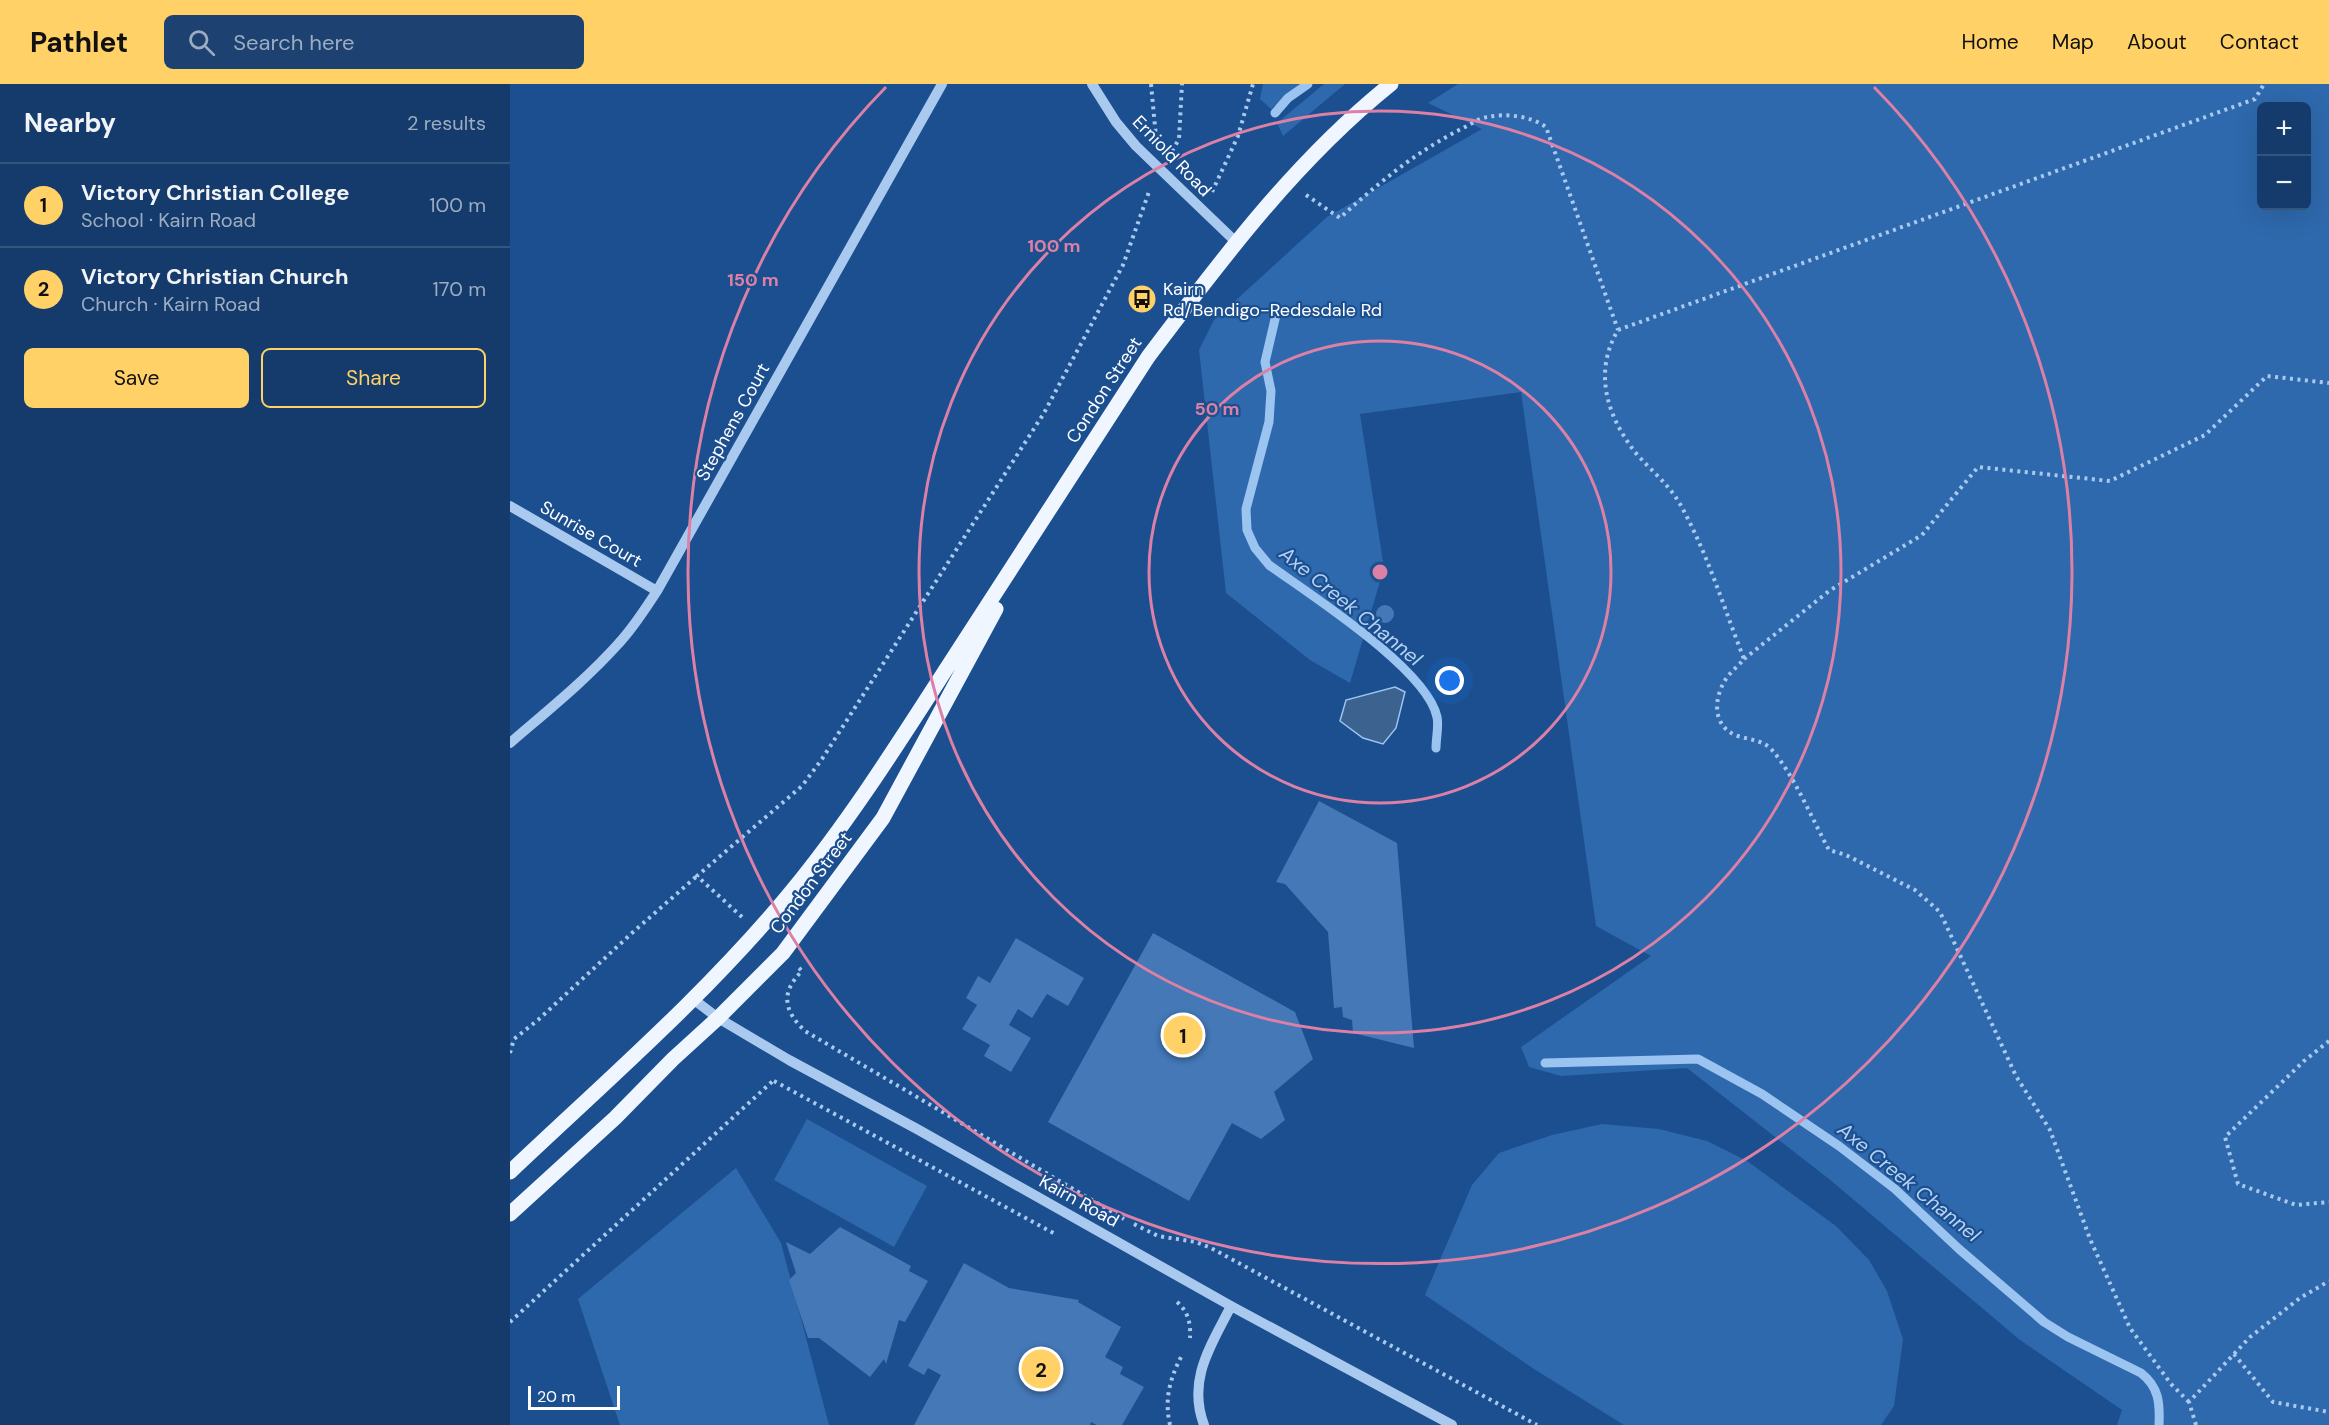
<!DOCTYPE html>
<meta charset="utf-8">
<style>
body{margin:0;font-family:"DM Sans",sans-serif;background:#1d4271;color:#f1f3f6}
.controls{position:absolute;right:18px;top:18px;display:grid;overflow:hidden;border-radius:9px;box-shadow:0 6px 24px #0002}
.controls button{width:54px;height:54px;display:grid;place-items:center;padding:0;border:0;border-bottom:2px solid #33557e;background:#143b6b;color:#f1f3f6;font:30px sans-serif}
.scale{position:absolute;left:18px;bottom:15px;width:92px;box-sizing:border-box;padding-left:6px;border:3px solid #fff;border-top:0;font-size:16px;line-height:21px;white-space:nowrap;color:#fff;-webkit-text-stroke:4px #1b4f8f;paint-order:stroke}
.you{position:absolute;left:940px;top:597px;width:21px;height:21px;margin:-15px;border:4px solid #fff;border-radius:50%;background:#1a73e8;box-shadow:0 0 0 9px #1a73e833}
.badge{display:grid;place-items:center;width:39px;height:39px;border-radius:50%;background:#ffd166;color:#111;font-size:20px;font-weight:700}
.pin{position:absolute;translate:-50% -50%;border:3px solid #fff;box-shadow:0 2px 6px #0006}
.list{margin:0;padding:0;list-style:none}
h2{display:flex;justify-content:space-between;align-items:center;height:78px;margin:0;padding:0 24px;font-size:26px}
h2 small{font-size:20px;font-weight:400;color:#9dadc1}
.list li{display:grid;grid-template-columns:39px 1fr auto;gap:18px;align-items:center;box-sizing:border-box;height:84px;padding:0 24px;border-top:2px solid #33557e}
.list b{display:block;font-size:22px;white-space:nowrap}
.list p{margin:0;font-size:20px;white-space:nowrap;color:#9dadc1}
.list em{font-size:20px;font-style:normal;color:#9dadc1}
.actions{display:flex;gap:12px;padding:18px 24px}
.actions a{flex:1;padding:14px 0;border:2px solid #ffd166;border-radius:9px;text-align:center;font-size:21px;color:#ffd166}
.actions .main{background:#ffd166;color:#111}
.icon{flex:none;width:33px;height:33px;fill:none;stroke:currentColor;stroke-width:2;stroke-linecap:round;stroke-linejoin:round}
.map{position:relative;flex:none;width:1819px;height:1341px;overflow:hidden}
header{display:flex;align-items:center;gap:36px;box-sizing:border-box;height:84px;padding:0 30px;background:#ffd166;color:#111}
header strong{font-size:28px}
nav{display:flex;gap:33px;margin-inline-start:auto;font-size:21px}
.search{width:420px;height:54px;background:#1d4271;display:flex;align-items:center;gap:15px;box-sizing:border-box;padding:0 21px;border-radius:9px;color:#9dadc1;font-size:22px}
main{display:flex}
aside{flex:1;background:#143b6b}
.map>svg:first-child{display:block}
.green{fill:#2e69ad;fill-rule:evenodd}
.water{fill:#3c6290;stroke:#9cc4f0;stroke-width:1.5}
.lines{fill:none;stroke-linecap:round;stroke-linejoin:round}
.stream{stroke:#9cc4f0;stroke-width:9}
.building{fill:#4478b7}
.path{stroke:#a9c9ee;stroke-width:4;stroke-dasharray:3 4.5;stroke-linecap:butt}
.minor{stroke:#a9c9ee;stroke-width:10}
.major{stroke:#f0f6ff;stroke-width:15}
.ring{fill:none;stroke:#dd80a5;stroke-width:3}
.labels{text-anchor:middle;dominant-baseline:central;stroke-width:4.5;stroke-linejoin:round;paint-order:stroke}
.street-label{font-size:18px;fill:#fff;stroke:#1b4f8f}
.poi-label{font-size:18px;fill:#fff;stroke:#1b4f8f;text-anchor:start}
.water-label{font-size:20px;font-style:italic;fill:#b5d3f5;stroke:#1b4f8f}
.centre{fill:#dd80a5;stroke:#1b4f8f;stroke-width:3}
.ring-label{font-size:18px;text-anchor:middle;font-weight:bold;fill:#dd80a5;stroke:#1b4f8f;stroke-width:4.5;stroke-linejoin:round;paint-order:stroke}
</style>
<header>
<strong>Pathlet</strong>
<div class="search"><svg class="icon" aria-label="search" viewBox="0 0 24 24"><circle cx="10" cy="10" r="6"/><path d="M15 15l6 6"/></svg>Search here</div>
<nav><a>Home</a><a>Map</a><a>About</a><a>Contact</a></nav>
</header>
<main>
<aside>
<h2>Nearby<small>2 results</small></h2>
<ul class="list">
<li><span class="badge">1</span><div><b>Victory Christian College</b><p>School · Kairn Road</p></div><em>100 m</em></li>
<li><span class="badge">2</span><div><b>Victory Christian Church</b><p>Church · Kairn Road</p></div><em>170 m</em></li>
</ul>
<div class="actions"><a class="main">Save</a><a>Share</a></div>
</aside>
<div class="map">
<svg width="1819" height="1341" viewBox="0 0 1819 1341">
<rect width="100%" height="100%" fill="#1b4f8f"/>
<path class="green" d="M753 0H790L761 25 750 15Z
M814 0H835L773 52 767 39Z
M948 0H1819V1341H1607L1612 1326 1510 1256 1319 1095 1177 984 1051 992 1019 983 1011 963 1141 872 1086 842 1011 308 850 330 874 484 840 599 800 576 716 509 689 266 704 236 817 133 972 45 918 19ZM1752 22H1796V122H1752Z
M297 1035 417 1102 384 1163 264 1096Z
M1092 1040 1149 1045 1197 1057 1237 1077 1326 1142 1359 1176 1377 1207 1393 1255 1384 1322 1371 1341H1114L1024 1285 915 1211 962 1101 989 1069 1042 1051Z
M226 1084 271 1159 319 1341H110L68 1215Z"/>
<path class="water" d="M885 603 895 608 886 644 873 660 853 654 830 637 836 616Z"/>
<g class="lines">
<path class="stream" d="M765 29 778 14 798 0
M766 231 755 278 761 307 759 338 736 425 737 446 745 464 759 481C799 510 917 585 927 633 929 642 926 654 926 664
M1035 979 1188 975 1252 1010 1329 1062 1385 1105 1449 1165 1534 1238 1558 1253 1631 1289C1649 1303 1650 1319 1649 1341"/>
</g>
<path class="building" d="M866 530a9 9 0 1 1 18 0a9 9 0 1 1-18 0Z
M809 717 887 759 904 964 843 949 842 936 833 933 832 923 824 924 818 848 775 800 766 798Z
M643 849 785 928 803 975 764 1008 775 1036 751 1055 722 1039 679 1117 538 1038Z
M506 854 574 894 558 922 537 910 522 934 508 925 499 941 521 954 501 988 474 972 480 961 452 945 467 921 456 914 468 892 480 899Z
M330 1143 401 1182 399 1187 418 1197 395 1238 389 1236 376 1280 374 1275 360 1293 309 1254H298L279 1196 286 1189 276 1158 300 1170Z
M454 1179 499 1204 569 1216 568 1218 611 1243 595 1273 613 1283 610 1290 634 1303 612 1341H587L581 1338 580 1341H404L431 1291 418 1284 414 1291 398 1282Z"/>
<g class="lines">
<path class="path" d="M641 0 646 53
M662 67 669 55 672 0
M702 108 728 52 743 0
M796 111 830 134C867 100 907 67 953 44 961 40 969 34 978 33 995 29 1021 32 1036 43L1108 246
M1234 575 1319 507 1412 451 1468 383 1600 397 1695 351 1757 292 1819 299
M232 833 187 792 292 702 312 675 534 329 613 181 640 105
M289 884 292 887C270 909 274 927 295 947L614 1135
M1819 957 1794 977 1715 1053 1728 1100 1786 1121 1819 1118
M0 969 4 955 28 936 122 849 187 792
M264 997 547 1151
M624 1140 648 1152 686 1158 701 1164 1027 1341
M667 1218C678 1227 681 1240 680 1254
M0 1238 265 995
M1724 1270 1763 1318 1819 1328
M1679 1318 1661 1300 1620 1244 1580 1155 1540 1046 1506 992 1430 828 1405 806 1336 771 1319 766C1302 735 1284 691 1262 666 1253 656 1240 656 1228 652 1201 643 1203 612 1218 592 1223 586 1229 581 1234 575 1214 524 1197 468 1170 420 1158 399 1140 386 1125 368 1097 332 1083 288 1108 246L1745 15 1754 0
M660 1341C654 1315 660 1294 672 1271
M1686 1341 1679 1318 1740 1253 1790 1214 1819 1197"/>
<path class="minor" d="M582 0 606 38 626 62 727 159
M0 422 147 507
M0 659C37 627 76 596 109 559 124 543 135 525 147 507L432 0
M183 915 208 934 279 976 407 1045 721 1222 942 1341
M694 1341C677 1295 701 1262 721 1222"/>
<path class="major" d="M0 1088C96 997 197 910 281 808 341 735 391 655 442 576 508 475 572 374 638 273 711 176 786 76 881 0
M0 1130 105 1034 163 975 208 934 273 869 373 734 486 525"/>
</g>
<g class="ring">
<circle cx="870" cy="488" r="231"/>
<circle cx="870" cy="488" r="461"/>
<path d="M1364 3A692 692 0 1 1 376 3"/>
</g>
<defs>
<g id="bus-disc" transform="scale(1.5)"><circle r="9.5" fill="#ffd166" stroke="#1b4f8f"/><path d="M-5-6H5V4H4V6H2V4H-2V6H-4V4H-5ZM-3.5-4V0h7V-4ZM-3.5 1.2v1.5H-2V1.2ZM2 1.2v1.5H3.5V1.2Z" fill="#111"/></g>
</defs>
<g fill-rule="evenodd">
<use href="#bus-disc" x="632" y="215"/>
</g>
<g class="labels">
<g class="street-label">
<text transform="translate(662 72) rotate(46)">Erniold Road</text>
<text transform="translate(594 306) rotate(-57)">Condon Street</text>
<text transform="translate(223 338) rotate(-61)">Stephens Court</text>
<text transform="translate(81 450) rotate(30)">Sunrise Court</text>
<text transform="translate(301 799) rotate(-53)">Condon Street</text>
<text transform="translate(569 1117) rotate(29)">Kairn Road</text>
</g>
<g class="poi-label">
<text x="653" y="205">Kairn<tspan x="653" dy="21">Rd/Bendigo-Redesdale Rd</tspan></text>
</g>
<g class="water-label">
<text transform="translate(841 522) rotate(39)">Axe Creek Channel</text>
<text transform="translate(1399 1098) rotate(39)">Axe Creek Channel</text>
</g>
</g>
<circle cx="870" cy="488" r="9" class="centre"/>
<g class="ring-label">
<text x="544" y="168">100 m</text>
<text x="243" y="202">150 m</text>
<text x="707" y="331">50 m</text>
</g>
</svg>
<div class="controls">
<button>+</button>
<button>−</button>
</div>
<div class="scale">20 m</div>
<div class="you"></div>
<div class="pin badge" style="left:673px;top:951px">1</div>
<div class="pin badge" style="left:531px;top:1285px">2</div>
</div>
</main>
